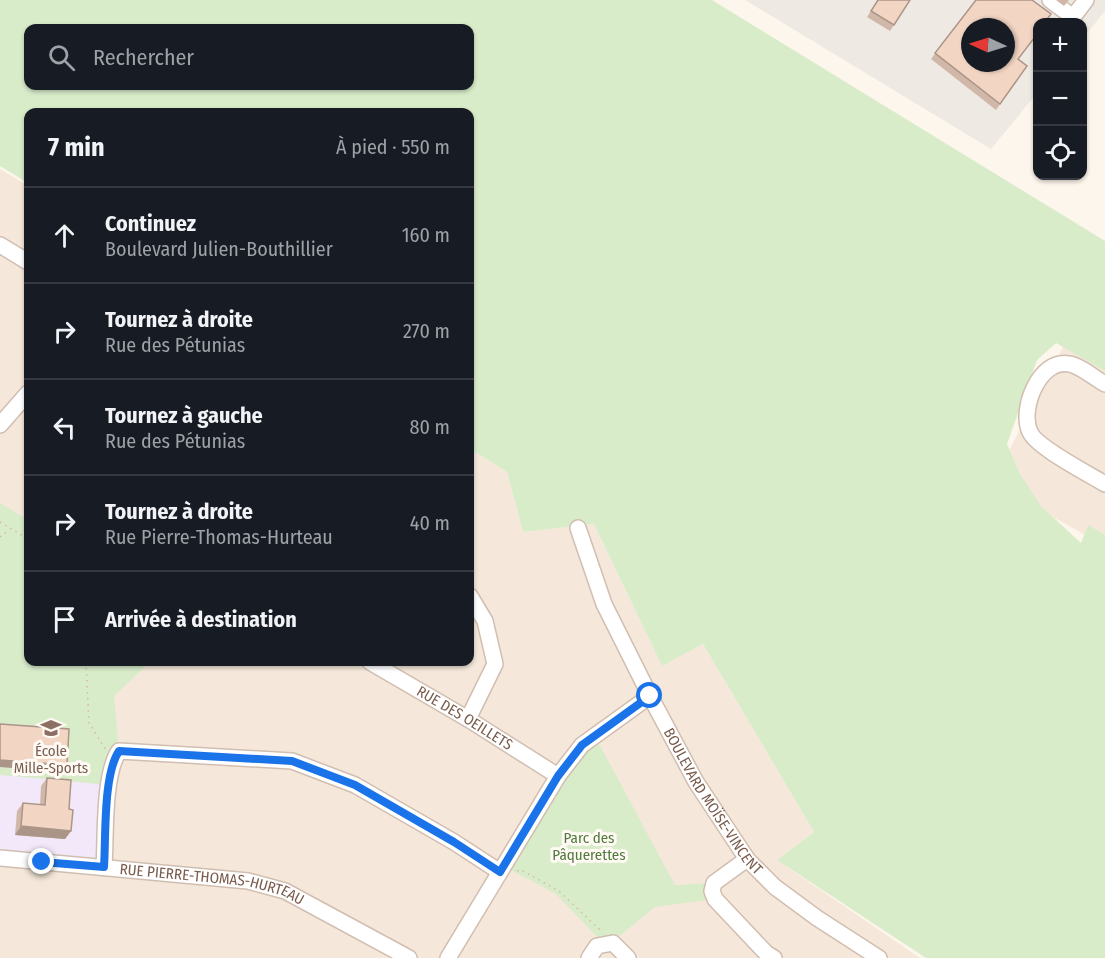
<!DOCTYPE html>
<html lang="fr">
<meta charset="utf-8">
<style>
body{margin:0;font-family:"Fira Sans Condensed",sans-serif;background:#20242c;color:#f1f3f6}
.controls{position:absolute;right:18px;top:18px;display:grid;overflow:hidden;border-radius:12px;box-shadow:0 2px 4px #0004}
.controls button{width:54px;height:54px;display:grid;place-items:center;padding:0;border:0;border-bottom:2px solid #363941;background:#171b24;color:#f1f3f6;font:30px sans-serif}
.compass{position:absolute;left:961px;top:18px;width:54px;height:54px;border-radius:50%;background:#171b24;box-shadow:0 2px 4px #0004;rotate:274deg}
.stop{position:absolute;width:18px;height:18px;margin:-14px;border:4px solid #1a73e8;border-radius:50%;background:#fff}
.stop.end{background:#1a73e8;border-color:#fff;box-shadow:0 2px 6px #0008}
.list{margin:0;padding:0;list-style:none}
h2{display:flex;justify-content:space-between;align-items:center;height:78px;margin:0;padding:0 24px;font-size:26px}
h2 small{font-size:20px;font-weight:400;color:#9ea1a6}
.list li{display:grid;grid-template-columns:39px 1fr auto;gap:18px;align-items:center;box-sizing:border-box;height:96px;padding:0 24px;border-top:2px solid #363941}
.list b{display:block;font-size:22px;white-space:nowrap}
.list p{margin:0;font-size:20px;white-space:nowrap;color:#9ea1a6}
.list em{font-size:20px;font-style:normal;color:#9ea1a6}
.icon{flex:none;width:33px;height:33px;fill:none;stroke:currentColor;stroke-width:2;stroke-linecap:round;stroke-linejoin:round}
.map{position:relative;flex:none;width:1105px;height:958px;overflow:hidden}
.search{position:absolute;background:#171b24;box-shadow:0 2px 4px #0004;left:24px;top:24px;width:450px;height:66px;display:flex;align-items:center;gap:15px;box-sizing:border-box;padding:0 21px;border-radius:12px;color:#9ea1a6;font-size:22px}
.panel{position:absolute;background:#171b24;box-shadow:0 2px 4px #0004;left:24px;top:108px;width:450px;height:558px;border-radius:12px}
.map>svg:first-child{display:block}
.residential{fill:#f5e8da}
.industrial{fill:#efe9e4;fill-rule:evenodd}
.education{fill:#f3e8fa}
.green{fill:#d8ecc9;fill-rule:evenodd}
.lines{fill:none;stroke-linecap:round;stroke-linejoin:round}
.minor-casing{stroke:#d1beb0;stroke-width:18}
.path{stroke:#d9b8a5;stroke-width:1.5;stroke-dasharray:1.5 4.5;stroke-linecap:butt}
.minor{stroke:#fff;stroke-width:15}
.wall{fill:#d1b7a8}
.shaded-wall{fill:#aa9588}
.building{fill:#f3d5c3;stroke:#aa9588;stroke-width:1.5;fill-rule:evenodd}
.route{stroke:#1a73e8;stroke-width:8}
.labels{text-anchor:middle;dominant-baseline:central;stroke-width:6;stroke-linejoin:round;paint-order:stroke}
.street-label{font-size:15px;fill:#7a5c4d;stroke:#fffaf3}
.education-label{font-size:15px;fill:#785e54;stroke:#fffaf3}
.park-label{font-size:15px;fill:#537a41;stroke:#fffaf3}
</style>
<div class="map">
<svg width="1105" height="958" viewBox="0 0 1105 958">
<rect width="100%" height="100%" fill="#fdf6ec"/>
<path class="residential" d="M0 169 28 186V662H470V449L507 472 523 532 594 524 662 666 703 644 814 832 777 860 920 958H0Z
M1075 324 1105 342V546L992 483Z"/>
<path class="industrial" d="M745 0H1105V11L1083 38 1082 22H1038L1037 93 991 149ZM970 27H1006V63H970Z"/>
<path class="education" d="M0 672 109 779 104 867 0 858Z"/>
<path class="green" d="M0 0H712L1105 241V371L1056 343 1037 360 1007 444 1020 474 1041 506 1081 543 1088 525 1105 535V958H926L777 860 814 832 703 644 662 666 594 524 523 532 507 472 470 449V112H28V183L0 166ZM28 28H470V86H28Z
M0 503 28 520V662H150L114 696 119 751 109 779 98 784 0 775Z
M597 740 675 885 714 883 715 899 655 907 616 939 600 940 556 894 509 869 563 778Z"/>
<g class="lines">
<g class="minor-casing">
<g id="minor">
<path d="M1050 0 1073 17 1086 0"/>
<path d="M0 245 28 262"/>
<path d="M1105 384C1096 379 1079 365 1069 364 1040 358 1019 409 1030 432 1036 447 1089 474 1105 484"/>
<path d="M0 425 28 393"/>
<path id="s1" d="M578 528 604 604 650 696 696 782 747 859 775 887 817 918 879 958"/>
<path id="s2" d="M370 662 468 719 558 776"/>
<path d="M468 719 495 664 485 621 470 596"/>
<path id="s3" d="M0 858 248 881 285 891 409 958"/>
<path d="M747 859 714 883 712 891 715 899 766 953 774 958"/>
<path d="M104 867C106 837 103 775 119 751L292 761 355 785 454 842 500 872"/>
<path d="M448 958 558 776 582 745 650 696"/>
<path d="M589 958 597 946 613 943 628 958"/>
</g>
</g>
<path class="path" d="M0 522 28 539
M0 537 9 530
M86 662 89 723 106 750
M517 871 521 870 559 891 602 932"/>
<use href="#minor" class="minor"/>
</g>
<path class="wall" d="M878 0 894 25 890 31 867 17Z
M976 0 1018 59 1027 66 996 110 931 59Z
M1056 0H1069L1064 6Z
M47 778 69 809 71 831 65 839 15 835 17 811 23 803 40 805 41 786Z"/>
<path class="shaded-wall" d="M0 760 67 765 62 772 0 767Z
M21 826 71 831 65 839 15 835Z"/>
<path class="building" d="M878 0H910L894 25 871 11Z
M976 0H1032L1051 14 1045 22H1038V33L1018 59 1027 66 1000 104 935 53ZM970 27H1006V63H970Z
M0 724 69 729 67 765 0 760Z
M47 778 71 780 69 809 73 810 71 831 21 826 23 803 45 805Z"/>
<g class="lines">
<path class="route" d="M42 862 104 867C106 837 103 775 119 751L292 761 355 785 454 842 500 872 558 776 582 745 650 696"/>
</g>
<defs>
<g id="school-bare" transform="scale(1.62)"><path d="M0-5L7-2L0 1L-7-2ZM-4 1L0 2.5L4 1V4Q0 6-4 4Z" fill="#8d6e63" stroke="#fffaf3" stroke-width="2.5" paint-order="stroke"/></g>
</defs>
<g fill-rule="evenodd">
<use href="#school-bare" x="51" y="728"/>
</g>
<g class="labels">
<g class="street-label">
<text stroke="none"><textPath href="#s2" startOffset="110">RUE DES OEILLETS</textPath></text>
<text stroke="none"><textPath href="#s1" startOffset="306">BOULEVARD MOÏSE-VINCENT</textPath></text>
<text stroke="none"><textPath href="#s3" startOffset="214">RUE PIERRE-THOMAS-HURTEAU</textPath></text>
</g>
<g class="education-label">
<text x="51" y="751">École<tspan x="51" dy="17">Mille-Sports</tspan></text>
</g>
<g class="park-label">
<text x="589" y="838">Parc des<tspan x="589" dy="17">Pâquerettes</tspan></text>
</g>
</g>
</svg>
<div class="controls">
<button>+</button>
<button>−</button>
<button><svg class="icon" aria-label="locate" viewBox="0 0 24 24"><circle cx="12" cy="12" r="6"/><path d="M12 2v4M12 18v4M2 12h4M18 12h4"/></svg></button>
</div>
<svg class="compass" viewBox="-18 -18 36 36"><path d="M0-13l5 13h-10z" fill="#e53935"/><path d="M0 13l5-13h-10z" fill="#9ea1a6"/></svg>
<div class="stop" style="left:650px;top:696px"></div>
<div class="stop end" style="left:42px;top:862px"></div>
<div class="search"><svg class="icon" aria-label="search" viewBox="0 0 24 24"><circle cx="10" cy="10" r="6"/><path d="M15 15l6 6"/></svg>Rechercher</div>
<section class="panel">
<h2>7 min<small>À pied · 550 m</small></h2>
<ul class="list">
<li><svg class="icon" aria-label="ahead" viewBox="0 0 24 24"><path d="M12 20V5M6 11l6-6 6 6"/></svg><div><b>Continuez</b><p>Boulevard Julien-Bouthillier</p></div><em>160 m</em></li>
<li><svg class="icon" aria-label="right" viewBox="0 0 24 24"><path d="M7 20v-9h11M14 6l5 5-5 5"/></svg><div><b>Tournez à droite</b><p>Rue des Pétunias</p></div><em>270 m</em></li>
<li><svg class="icon" aria-label="left" viewBox="0 0 24 24"><path d="M17 20v-9H6M10 6l-5 5 5 5"/></svg><div><b>Tournez à gauche</b><p>Rue des Pétunias</p></div><em>80 m</em></li>
<li><svg class="icon" aria-label="right" viewBox="0 0 24 24"><path d="M7 20v-9h11M14 6l5 5-5 5"/></svg><div><b>Tournez à droite</b><p>Rue Pierre-Thomas-Hurteau</p></div><em>40 m</em></li>
<li><svg class="icon" aria-label="arrive" viewBox="0 0 24 24"><path d="M6 21V4h12l-3 4 3 4H6"/></svg><div><b>Arrivée à destination</b></div></li>
</ul>
</section>
</div>
